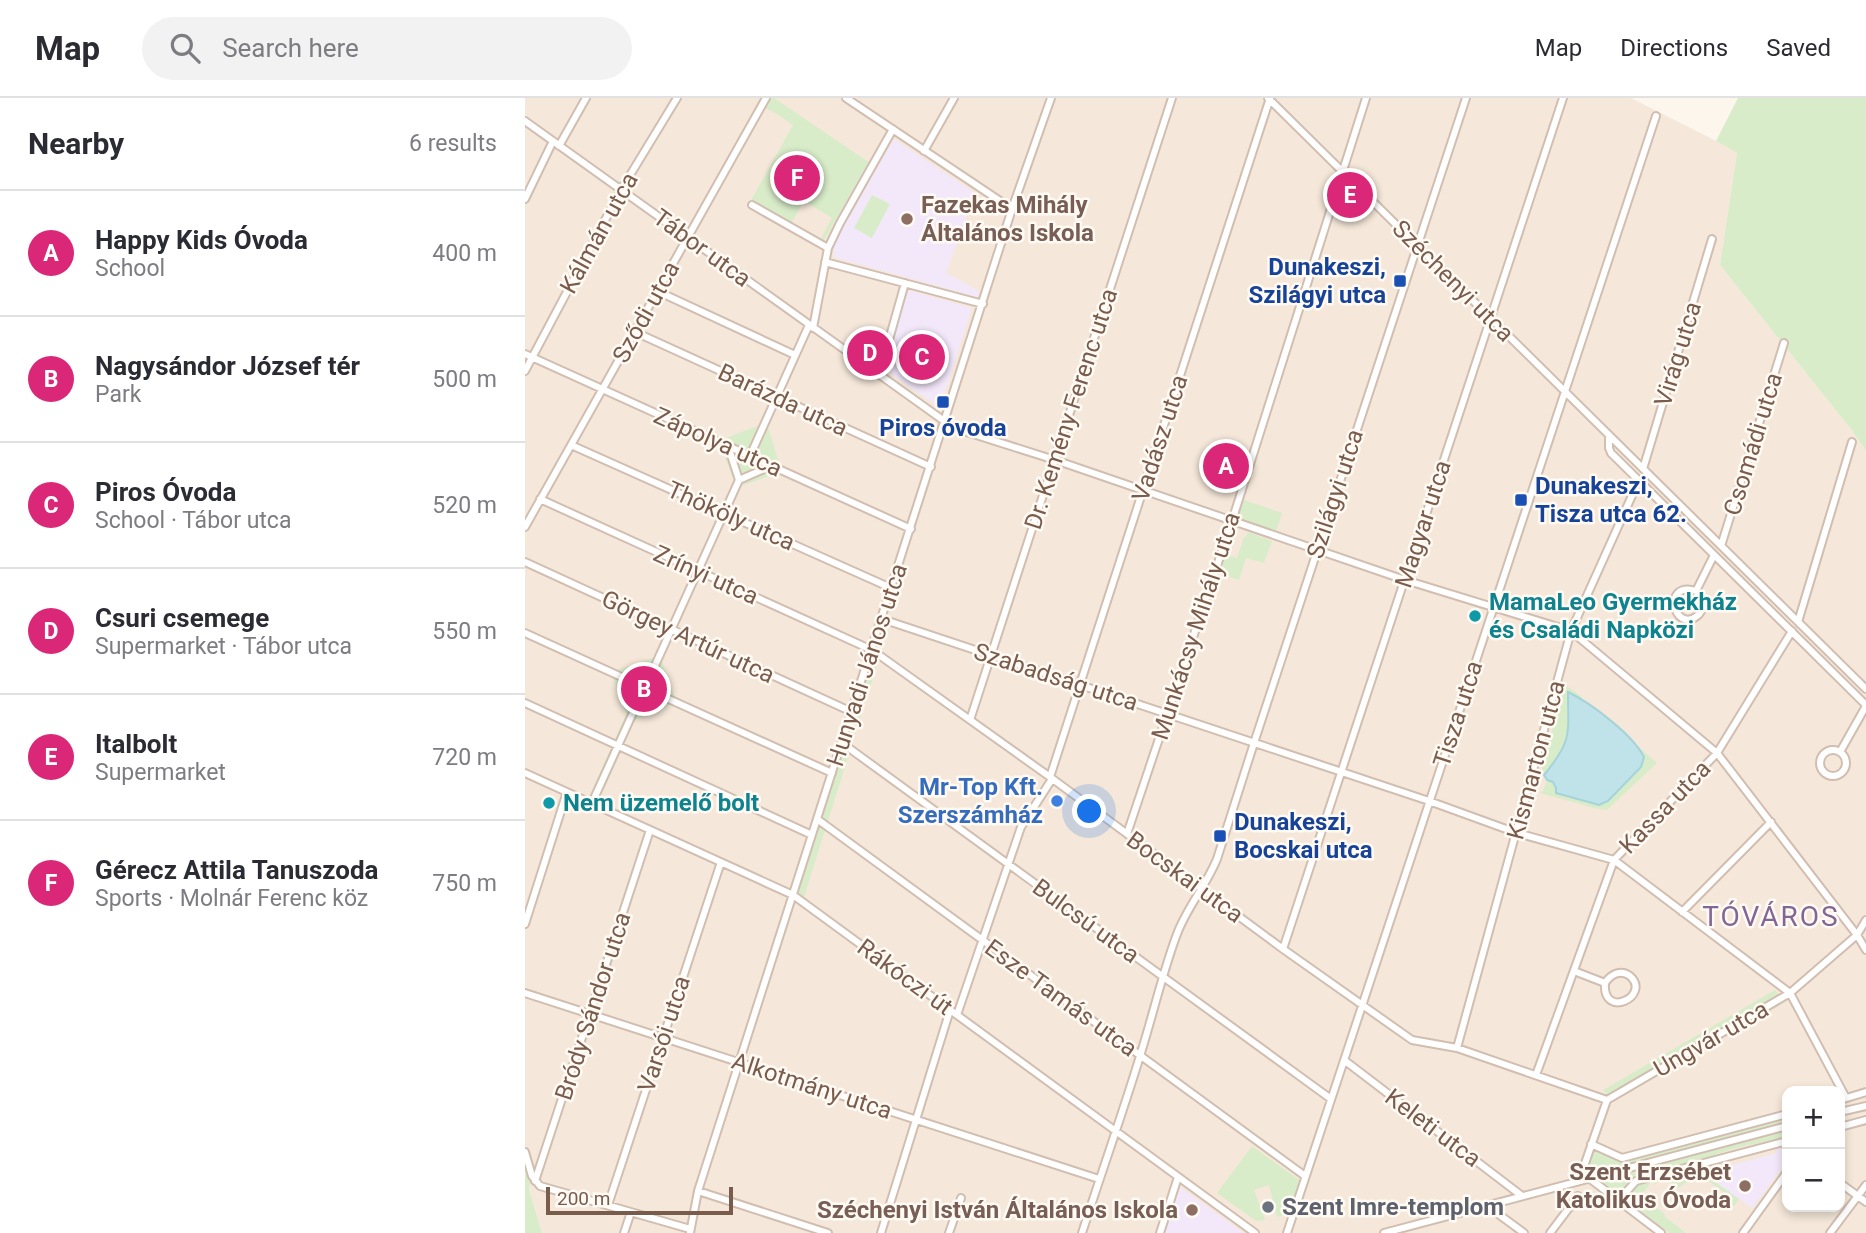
<!DOCTYPE html>
<meta charset="utf-8">
<style>
body{margin:0;font-family:Roboto,sans-serif;background:#f2f2f3;color:#2b2b33}
.controls{position:absolute;right:21px;bottom:21px;display:grid;overflow:hidden;border-radius:14px;box-shadow:0 4px 10px #0003}
.controls button{width:63px;height:63px;display:grid;place-items:center;padding:0;border:0;border-bottom:2px solid #e1e1e2;background:#fff;color:#2b2b33;font:35px sans-serif}
.scale{position:absolute;left:21px;bottom:18px;width:187px;box-sizing:border-box;padding-left:7px;border:4px solid #7a5c4d;border-top:0;font-size:19px;line-height:24px;white-space:nowrap;color:#7a5c4d;-webkit-text-stroke:5px #fffaf3;paint-order:stroke}
.you{position:absolute;left:565px;top:714px;width:24px;height:24px;margin:-18px;border:5px solid #fff;border-radius:50%;background:#1a73e8;box-shadow:0 0 0 10px #1a73e833}
.badge{display:grid;place-items:center;width:46px;height:46px;border-radius:50%;background:#db2777;color:#fff;font-size:23px;font-weight:700}
.pin{position:absolute;translate:-50% -50%;border:4px solid #fff;box-shadow:0 2px 7px #0006}
.list{margin:0;padding:0;list-style:none}
h2{display:flex;justify-content:space-between;align-items:center;height:91px;margin:0;padding:0 28px;font-size:30px}
h2 small{font-size:23px;font-weight:400;color:#7c7c81}
.list li{display:grid;grid-template-columns:46px 1fr auto;gap:21px;align-items:center;box-sizing:border-box;height:126px;padding:0 28px;border-top:2px solid #e1e1e2}
.list b{display:block;font-size:26px;white-space:nowrap}
.list p{margin:0;font-size:23px;white-space:nowrap;color:#7c7c81}
.list em{font-size:23px;font-style:normal;color:#7c7c81}
.icon{flex:none;width:38px;height:38px;fill:none;stroke:currentColor;stroke-width:2;stroke-linecap:round;stroke-linejoin:round}
.map{position:relative;flex:none;width:1341px;height:1135px;overflow:hidden}
header{display:flex;align-items:center;gap:42px;box-sizing:border-box;height:98px;padding:0 35px;background:#fff;border-bottom:2px solid #e1e1e2}
header strong{font-size:33px}
nav{display:flex;gap:38px;margin-inline-start:auto;font-size:24px}
.search{width:490px;height:63px;background:#f2f2f3;display:flex;align-items:center;gap:18px;box-sizing:border-box;padding:0 24px;border-radius:38px;color:#7c7c81;font-size:26px}
main{display:flex}
aside{flex:1;background:#fff}
.map>svg:first-child{display:block}
.residential{fill:#f5e8da;fill-rule:evenodd}
.education{fill:#f3e8fa}
.green{fill:#d8ecc9}
.water{fill:#bfe3e8;stroke:#a5d3da;stroke-width:2}
.lines{fill:none;stroke-linecap:round;stroke-linejoin:round}
.minor-casing{stroke:#d1beb0;stroke-width:10}
.minor{stroke:#fff;stroke-width:6}
.education-dot{fill:#8d6e63;stroke:#fffaf3;stroke-width:2.5}
.transit-dot{fill:#1a4fb4;stroke:#fffaf3;stroke-width:2.5}
.culture-dot{fill:#0f9aa8;stroke:#fffaf3;stroke-width:2.5}
.shop-dot{fill:#3f7fe0;stroke:#fffaf3;stroke-width:2.5}
.worship-dot{fill:#6b7280;stroke:#fffaf3;stroke-width:2.5}
.labels{text-anchor:middle;dominant-baseline:central;stroke-width:5;stroke-linejoin:round;paint-order:stroke}
.education-label{font-size:24px;font-weight:bold;fill:#785e54;stroke:#fffaf3;text-anchor:end}
.street-label{font-size:24px;fill:#7a5c4d;stroke:#fffaf3}
.transit-label{font-size:24px;font-weight:bold;fill:#164399;stroke:#fffaf3;text-anchor:start}
.culture-label{font-size:24px;font-weight:bold;fill:#0d838f;stroke:#fffaf3;text-anchor:start}
.shop-label{font-size:24px;font-weight:bold;fill:#366cbe;stroke:#fffaf3;text-anchor:end}
.worship-label{font-size:24px;font-weight:bold;fill:#5b616d;stroke:#fffaf3;text-anchor:start}
.quarter-label{font-size:28px;letter-spacing:2px;fill:#846695;stroke:#fffaf3}
</style>
<header>
<strong>Map</strong>
<div class="search"><svg class="icon" aria-label="search" viewBox="0 0 24 24"><circle cx="10" cy="10" r="6"/><path d="M15 15l6 6"/></svg>Search here</div>
<nav><a>Map</a><a>Directions</a><a>Saved</a></nav>
</header>
<main>
<aside>
<h2>Nearby<small>6 results</small></h2>
<ul class="list">
<li><span class="badge">A</span><div><b>Happy Kids Óvoda</b><p>School</p></div><em>400 m</em></li>
<li><span class="badge">B</span><div><b>Nagysándor József tér</b><p>Park</p></div><em>500 m</em></li>
<li><span class="badge">C</span><div><b>Piros Óvoda</b><p>School · Tábor utca</p></div><em>520 m</em></li>
<li><span class="badge">D</span><div><b>Csuri csemege</b><p>Supermarket · Tábor utca</p></div><em>550 m</em></li>
<li><span class="badge">E</span><div><b>Italbolt</b><p>Supermarket</p></div><em>720 m</em></li>
<li><span class="badge">F</span><div><b>Gérecz Attila Tanuszoda</b><p>Sports · Molnár Ferenc köz</p></div><em>750 m</em></li>
</ul>
</aside>
<div class="map">
<svg width="1341" height="1135" viewBox="0 0 1341 1135">
<rect width="100%" height="100%" fill="#fdf6ec"/>
<path class="residential" d="M0 0H1106L1191 43 1212 55 1195 167 1328 334 1341 353V1135H17L4 1091 6 1080 0 1060ZM1043 594 1059 602 1113 647 1020 677 1026 668ZM1262 993H1315V1109H1262Z"/>
<path class="education" d="M369 41 450 95 421 175 454 193 452 199 308 159 310 154 306 150Z
M382 192 447 210 415 310 359 271Z
M1251 1049 1261 1052 1262 1061 1259 1068 1227 1110 1178 1075 1252 1055Z
M655 1089 719 1135H640Z"/>
<path class="green" d="M245 0H249L345 65 342 71 340 70 298 144 295 142 307 120 279 103 266 126 225 104 268 27 252 16 240 10Z
M1213 0H1341V353L1328 334 1195 167 1212 55 1191 43Z
M347 97 365 106 347 140 329 130Z
M235 327 243 329 255 368 250 376 216 388 208 381 196 348 198 341Z
M716 401 757 415 751 434 715 423 712 417Z
M723 434 747 443 739 465 721 460 714 482 695 475 701 457 712 460 719 439H721Z
M340 556 353 564 279 799 265 791Z
M131 559 137 564 151 602 149 605 110 622 74 703 64 699 101 616 87 577 89 573Z
M1042 588 1057 599V601L1043 594C1043 636 1048 642 1019 677L1016 674 1038 590Z
M1115 650 1132 665 1082 712 1069 710 1015 695 1018 693 1022 682 1028 684 1031 690 1119 659Z
M119 734 127 740 72 913 62 910Z
M1250 892 1260 904 1089 1003 1078 992Z
M1262 1018V1025L1051 1079V1075L1055 1071 1066 1053 1069 1051 1099 1062Z
M1262 1033V1040L1223 1047 1191 1056V1059L1115 1079 1093 1097 1080 1088 1078 1084 1081 1080Z
M727 1048 774 1082 764 1116 752 1119 744 1087 729 1092 740 1122 731 1123 692 1095Z
M0 1060 6 1080 4 1091 17 1135H0Z
M1178 1068V1075L1214 1101 1209 1108 1205 1105 1208 1101 1170 1073 1162 1084 1153 1090 1139 1080 1130 1086 1126 1084 1118 1095 1122 1098V1103L1140 1116 1139 1118 1161 1135H1145L1100 1103 1101 1098 1116 1084Z"/>
<path class="water" d="M1043 594C1066 605 1108 637 1119 659L1116 669 1083 703 1074 707 1031 695V690L1028 684 1022 682 1019 677C1048 642 1043 636 1043 594Z"/>
<g class="lines">
<g class="minor-casing">
<path id="minor" d="M321 0 487 111
M743 0 1341 591
M0 23 429 330 530 362 880 482 1046 533 1192 655 1332 837 1341 852
M34 48 61 0
M399 53 429 0
M0 101 28 43
M227 107 303 150
M300 164 458 206
M132 193 270 257
M288 230 303 150 315 125 368 31
M110 234 406 369
M0 256 386 431
M0 273 96 92 152 0
M354 277 380 185
M1084 337V350L1086 355 1341 607
M46 347 366 490
M203 348 214 382 246 368
M225 358 284 227
M1118 371 1187 141
M15 401 347 552 525 679 758 851 887 942 932 950 1082 1002
M0 429 241 0
M1196 448 1259 245
M0 464 327 614
M1171 493C1178 500 1181 511 1172 518 1149 536 1136 482 1171 493L1189 457
M357 521 904 703 992 735 1089 762 1265 895 1321 1000
M1273 524 1327 344
M0 535 112 586
M111 590a8 8 0 1 1 16 0a8 8 0 1 1-16 0Z
M123 583 214 382
M126 593 307 675
M0 605 287 737
M445 622 647 0
M317 645 806 1001
M1295 665a13 13 0 1 1 26 0a13 13 0 1 1-26 0Z
M1315 654 1341 608
M0 675 268 797 730 1135
M525 679 745 0
M67 705 116 597
M292 721 780 1078
M602 736 707 423 841 0
M1157 814 1246 724
M0 826 42 694
M758 851 1038 0
M1049 873 1080 885C1077 922 1127 898 1105 878 1096 871 1086 876 1080 885
M0 895 574 1081
M432 917 496 729 527 681
M932 950 1046 533 1114 382
M819 962 997 1098
M1011 977 1089 762 1192 655 1267 533
M1315 1002 1341 994
M1315 1014 1341 1008
M1315 1029 1341 1022
M1066 1046 1097 1060 1262 1016
M0 1054 7 1078 15 1088 165 1131
M1057 1074 1082 1002 1265 895 1332 837 1341 822
M1064 1080 1136 1135
M10 1083 125 732
M1315 1085 1341 1104
M173 1093 303 1135
M1093 1103 1111 1083 1262 1043
M83 1107 196 764
M961 1107 999 1135
M99 1135 106 1114
M165 1135 173 1093 487 111 526 0
M356 1135 425 912
M424 1135 436 1100
M557 1135C576 1076 597 1017 615 958 628 917 637 876 652 836 662 809 681 788 692 761L729 645 941 0
M635 1135 653 1079
M762 1135 1131 18
M859 1135 1262 1028
M1025 1135 1053 1098
M1218 1135 1262 1074
M1305 1135 1341 1087"/>
</g>
<use href="#minor" class="minor"/>
</g>
<g class="education-dot">
<circle cx="382" cy="121" r="7"/>
<circle cx="1220" cy="1088" r="7"/>
<circle cx="667" cy="1112" r="7"/>
</g>
<g class="transit-dot">
<rect x="868" y="176" width="14" height="14" rx="3.5"/>
<rect x="411" y="297" width="14" height="14" rx="3.5"/>
<rect x="989" y="395" width="14" height="14" rx="3.5"/>
<rect x="688" y="731" width="14" height="14" rx="3.5"/>
</g>
<g class="culture-dot">
<circle cx="950" cy="518" r="7"/>
<circle cx="24" cy="705" r="7"/>
</g>
<circle class="shop-dot" cx="532" cy="703" r="7"/>
<circle class="worship-dot" cx="743" cy="1109" r="7"/>
<g class="labels">
<g class="education-label">
<text x="396" y="107" text-anchor="start">Fazekas Mihály<tspan x="396" dy="28">Általános Iskola</tspan></text>
<text x="1206" y="1074">Szent Erzsébet<tspan x="1206" dy="28">Katolikus Óvoda</tspan></text>
<text x="653" y="1112">Széchenyi István Általános Iskola</text>
</g>
<g class="street-label">
<text transform="translate(74 135) rotate(-61)">Kálmán utca</text>
<text transform="translate(177 150) rotate(36)">Tábor utca</text>
<text transform="translate(928 183) rotate(45)">Széchenyi utca</text>
<text transform="translate(121 214) rotate(-61)">Sződi utca</text>
<text transform="translate(1153 256) rotate(-73)">Virág utca</text>
<text transform="translate(258 302) rotate(25)">Barázda utca</text>
<text transform="translate(546 311) rotate(-72)">Dr. Kemény Ferenc utca</text>
<text transform="translate(635 340) rotate(-72)">Vadász utca</text>
<text transform="translate(193 344) rotate(24)">Zápolya utca</text>
<text transform="translate(1228 346) rotate(-73)">Csomádi utca</text>
<text transform="translate(810 396) rotate(-72)">Szilágyi utca</text>
<text transform="translate(206 418) rotate(24)">Thököly utca</text>
<text transform="translate(898 426) rotate(-72)">Magyar utca</text>
<text transform="translate(181 477) rotate(24)">Zrínyi utca</text>
<text transform="translate(671 528) rotate(-72)">Munkácsy Mihály utca</text>
<text transform="translate(163 539) rotate(25)">Görgey Artúr utca</text>
<text transform="translate(342 567) rotate(-72)">Hunyadi János utca</text>
<text transform="translate(531 579) rotate(18)">Szabadság utca</text>
<text transform="translate(933 616) rotate(-72)">Tisza utca</text>
<text transform="translate(1011 662) rotate(-75)">Kismarton utca</text>
<text transform="translate(1140 709) rotate(-46)">Kassa utca</text>
<text transform="translate(660 779) rotate(36)">Bocskai utca</text>
<text transform="translate(561 823) rotate(36)">Bulcsú utca</text>
<text transform="translate(380 879) rotate(36)">Rákóczi út</text>
<text transform="translate(536 900) rotate(36)">Esze Tamás utca</text>
<text transform="translate(68 908) rotate(-72)">Bródy Sándor utca</text>
<text transform="translate(139 936) rotate(-72)">Varsói utca</text>
<text transform="translate(1186 941) rotate(-30)">Ungvár utca</text>
<text transform="translate(287 988) rotate(18)">Alkotmány utca</text>
<text transform="translate(908 1030) rotate(37)">Keleti utca</text>
</g>
<g class="transit-label">
<text x="861" y="169" text-anchor="end">Dunakeszi,<tspan x="861" dy="28">Szilágyi utca</tspan></text>
<text x="418" y="330" text-anchor="middle">Piros óvoda</text>
<text x="1010" y="388">Dunakeszi,<tspan x="1010" dy="28">Tisza utca 62.</tspan></text>
<text x="709" y="724">Dunakeszi,<tspan x="709" dy="28">Bocskai utca</tspan></text>
</g>
<g class="culture-label">
<text x="964" y="504">MamaLeo Gyermekház<tspan x="964" dy="28">és Családi Napközi</tspan></text>
<text x="38" y="705">Nem üzemelő bolt</text>
</g>
<g class="shop-label">
<text x="518" y="689">Mr-Top Kft.<tspan x="518" dy="28">Szerszámház</tspan></text>
</g>
<g class="worship-label">
<text x="757" y="1109">Szent Imre-templom</text>
</g>
<g class="quarter-label">
<text x="1246" y="818">TÓVÁROS</text>
</g>
</g>
</svg>
<div class="controls">
<button>+</button>
<button>−</button>
</div>
<div class="scale">200 m</div>
<div class="you"></div>
<div class="pin badge" style="left:701px;top:368px">A</div>
<div class="pin badge" style="left:119px;top:591px">B</div>
<div class="pin badge" style="left:397px;top:259px">C</div>
<div class="pin badge" style="left:345px;top:255px">D</div>
<div class="pin badge" style="left:825px;top:97px">E</div>
<div class="pin badge" style="left:272px;top:80px">F</div>
</div>
</main>
